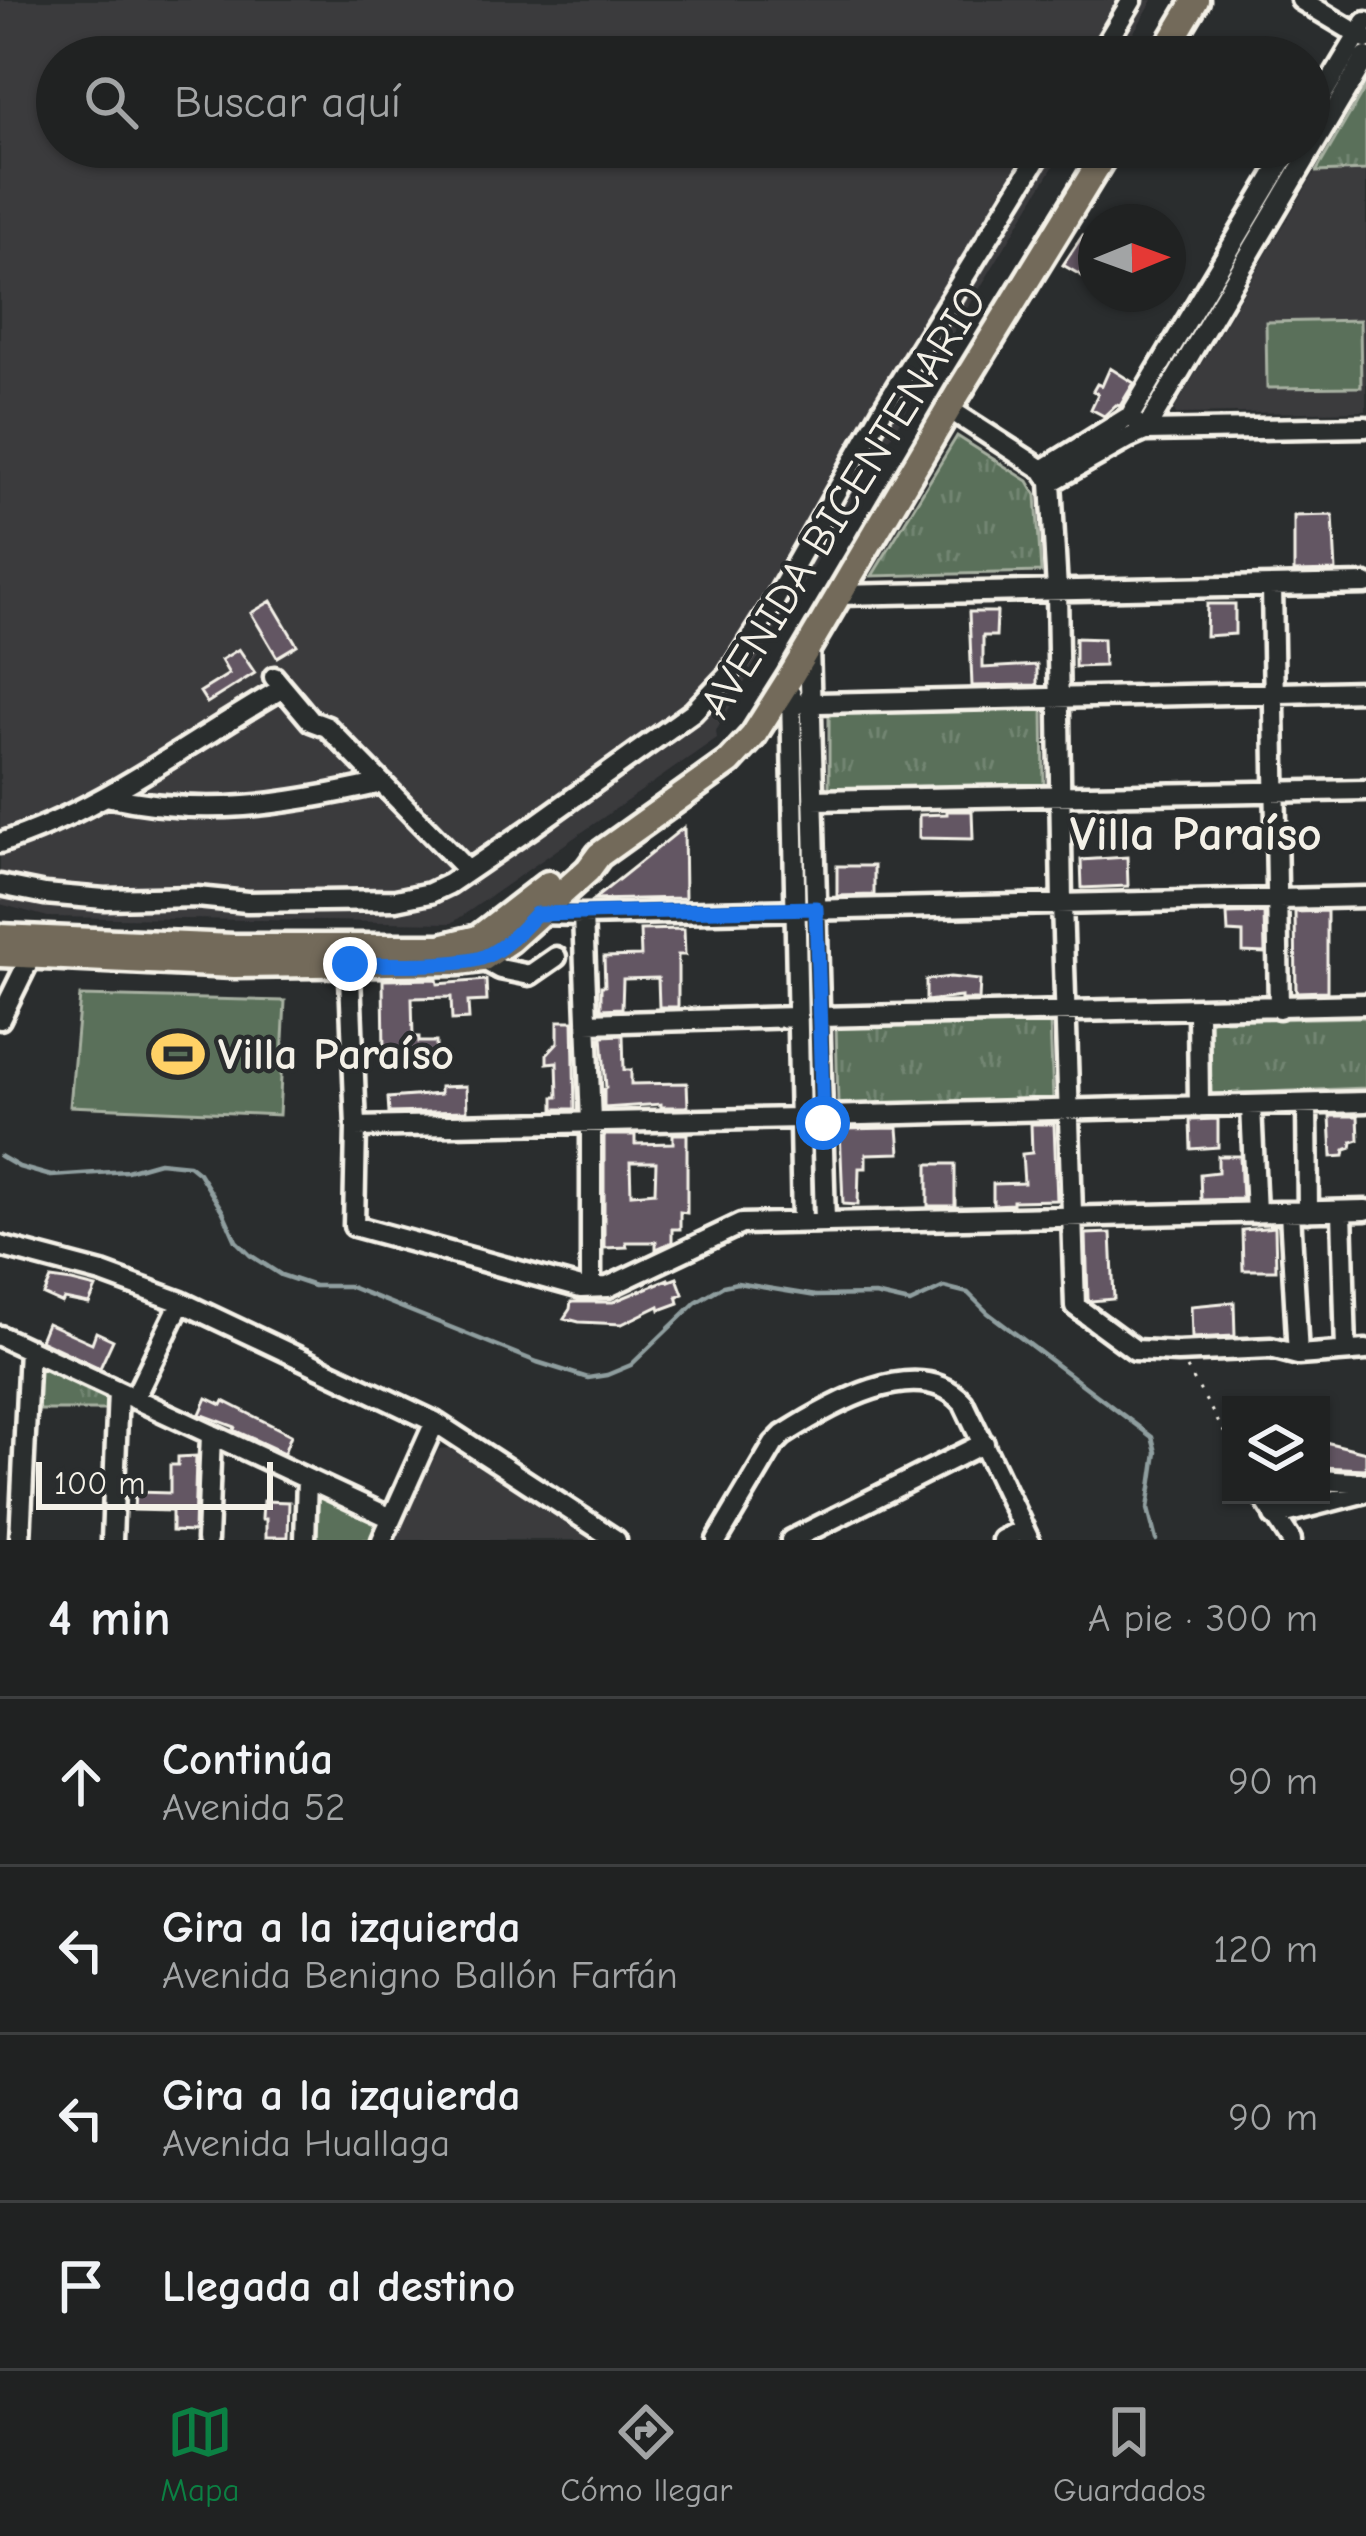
<!DOCTYPE html>
<html lang="es">
<meta charset="utf-8">
<style>
body{margin:0;font-family:"Comic Neue",sans-serif;background:#282a2a;color:#f1f3f6}
.controls{position:absolute;right:36px;bottom:36px;display:grid;overflow:hidden;border-radius:0px;box-shadow:0 3px 9px #0004}
.controls button{width:108px;height:108px;display:grid;place-items:center;padding:0;border:0;border-bottom:3px solid #3d3f40;background:#202222;color:#f1f3f6;font:60px sans-serif}
.compass{position:absolute;left:1078px;top:204px;width:108px;height:108px;border-radius:50%;background:#202222;box-shadow:0 3px 9px #0004;rotate:89deg}
.scale{position:absolute;left:36px;bottom:30px;width:237px;box-sizing:border-box;padding-left:12px;border:6px solid #f4f1e8;border-top:0;font-size:33px;line-height:42px;white-space:nowrap;color:#f4f1e8;-webkit-text-stroke:9px #2a2d2e;paint-order:stroke}
.stop{position:absolute;width:36px;height:36px;margin:-27px;border:9px solid #1a73e8;border-radius:50%;background:#fff}
.stop.end{background:#1a73e8;border-color:#fff;box-shadow:0 3px 12px #0008}
.list{margin:0;padding:0;list-style:none}
h2{display:flex;justify-content:space-between;align-items:center;height:156px;margin:0;padding:0 48px;font-size:51px}
h2 small{font-size:39px;font-weight:400;color:#a2a4a5}
.list li{display:grid;grid-template-columns:78px 1fr auto;gap:36px;align-items:center;box-sizing:border-box;height:168px;padding:0 48px;border-top:3px solid #3d3f40}
.list b{display:block;font-size:45px;white-space:nowrap}
.list p{margin:0;font-size:39px;white-space:nowrap;color:#a2a4a5}
.list em{font-size:39px;font-style:normal;color:#a2a4a5}
.icon{flex:none;width:66px;height:66px;fill:none;stroke:currentColor;stroke-width:2;stroke-linecap:round;stroke-linejoin:round}
.map{position:relative;flex:none;width:1366px;height:1540px;overflow:hidden}
.search{position:absolute;background:#202222;box-shadow:0 3px 9px #0004;left:36px;right:36px;top:36px;height:132px;display:flex;align-items:center;gap:30px;box-sizing:border-box;padding:0 42px;border-radius:66px;color:#a2a4a5;font-size:45px}
.sheet{height:828px;background:#202222}
nav{display:flex;justify-content:space-around;align-items:center;box-sizing:border-box;height:168px;border-top:3px solid #3d3f40;background:#202222;font-size:33px;color:#a2a4a5}
nav a{display:grid;justify-items:center;gap:6px}
nav .on{color:#0b8043}
.map>svg:first-child{display:block}
.built{fill:#3b3a3e}
.grass{fill:url(#grass-tufts);stroke:#a7b0a1;stroke-width:3}
.garden{fill:#5a705a;stroke:#a7b0a1;stroke-width:3}
.lines{fill:none;stroke-linecap:round;stroke-linejoin:round}
.stream{stroke:#8f9e9f;stroke-width:4.5}
.building{fill:#645764;stroke:#f4f1e8;stroke-width:3;fill-rule:evenodd}
.minor-casing{stroke:#f4f1e8;stroke-width:27}
.major-casing{stroke:#f4f1e8;stroke-width:33}
.path{stroke:#f4f1e8;stroke-width:3;stroke-dasharray:3 9;stroke-linecap:butt}
.minor{stroke:#2a2d2e;stroke-width:18}
.major{stroke:#736b5a;stroke-width:24}
.route{stroke:#1a73e8;stroke-width:15}
.labels{text-anchor:middle;dominant-baseline:central;stroke-width:9;stroke-linejoin:round;paint-order:stroke}
.street-label{font-size:45px;fill:#f4f1e8;stroke:#2a2d2e}
.poi-label{font-size:45px;font-weight:bold;fill:#f4f1e8;stroke:#2a2d2e;text-anchor:start}
.neighbourhood-label{font-size:48px;font-weight:bold;fill:#f4f1e8;stroke:#2a2d2e}
</style>
<div class="map">
<svg width="1366" height="1540" viewBox="0 0 1366 1540">
<defs>
<pattern id="grass-tufts" width="24" height="20" patternUnits="userSpaceOnUse" patternTransform="scale(3)"><rect width="24" height="20" fill="#5a705a"/><path d="M3 7l-1-3M5 7V3M7 7l1-3M15 17l-1-3M17 17v-4M19 17l1-3" fill="none" stroke="#728572"/></pattern>
</defs>
<rect width="100%" height="100%" fill="#2a2d2e"/>
<filter id="ink" filterUnits="userSpaceOnUse"><feTurbulence type="fractalNoise" baseFrequency=".00833" numOctaves="2"/><feDisplacementMap in="SourceGraphic" scale="24" xChannelSelector="R" yChannelSelector="G"/><feConvolveMatrix kernelMatrix="1 2 1 2 8 2 1 2 1" color-interpolation-filters="sRGB"/></filter>
<g filter="url(#ink)">
<path class="built" d="M0 0H1153L1119 57H57V147H1065L836 527 716 731 717 738 452 923 48 917 0 904Z
M1366 86V411L1176 414 1174 410Z
M449 1448 595 1540H395L439 1449Z"/>
<path class="grass" d="M1366 86V170L1315 172H1316Z
M957 436 1028 481 1036 495 1041 572 872 576Z
M1043 708 1044 785 829 790V714Z
M1212 1017 1226 1020 1366 1017V1088L1212 1094 1208 1089 1210 1034 1207 1033V1022Z
M1050 1021 1053 1099 838 1105 836 1026Z
M39 1367 109 1399V1410H37Z
M319 1495 375 1520 372 1540H313L315 1502Z"/>
<path class="garden" d="M1360 320 1361 387 1267 388 1266 322Z
M80 996 285 1001 279 1115 70 1106Z"/>
<g class="lines">
<path class="stream" d="M0 1156 19 1167 51 1176 127 1171 159 1162 189 1165 199 1173 223 1212 236 1241 250 1255 281 1275 314 1286H348L537 1362 588 1378 607 1375 631 1365 696 1302 723 1286 737 1283 816 1296 875 1295 910 1303 944 1287 968 1293 988 1313 1152 1437 1156 1452 1148 1509 1156 1540"/>
</g>
<path class="building" d="M1083 235 1096 242V258L1084 277 1063 265Z
M1110 368 1134 383 1120 406 1116 405 1104 416 1091 409 1098 394 1093 391 1097 384 1102 386Z
M1333 515 1336 571 1294 572V516Z
M271 601 297 645 277 657 251 613Z
M1207 604H1235V634L1206 636Z
M969 612H997L996 636H983V668L1037 665V685L972 686Z
M1075 638 1103 639 1104 666 1075 667Z
M239 649 255 673 207 703 200 692 229 674 221 660Z
M947 811H972L973 839 919 838V815L947 814Z
M684 827 685 898 593 900Z
M1127 857 1128 886 1082 888 1081 860Z
M837 866H874V895L837 896Z
M1327 911V991L1296 992 1295 912Z
M1264 913 1265 953 1243 952V933L1228 932 1227 914Z
M684 929 685 955H678V1007H659L658 978 623 979 622 1008 601 1009V986H605L604 957 641 956 640 930Z
M950 977 980 980 979 1000H961V997L926 1001V980Z
M437 979 438 984 486 980 487 1001 468 1002 469 1019 452 1020 451 997 412 998 413 1037H419V1042H436V1054L384 1055 383 980Z
M558 1021H573L575 1109H554V1097H558L557 1062 547 1063V1054L558 1042Z
M623 1035 624 1070H631V1084L687 1083 688 1107H661V1104L604 1108V1089L606 1088 602 1036Z
M466 1086 467 1111 389 1113 388 1098 440 1094V1087Z
M1330 1116H1358L1359 1140 1352 1142 1351 1148 1345 1150 1344 1156 1332 1157Z
M1218 1119V1147L1191 1149 1190 1120Z
M1031 1124H1054L1057 1200 1013 1201V1204L993 1205V1184L1024 1183 1022 1154 1032 1153Z
M898 1128 900 1153 866 1154V1168H859L858 1205 843 1204 840 1129Z
M673 1134H687V1213L680 1212V1229H672V1242L656 1249V1242H626L627 1247 604 1248V1135H635V1144L673 1143ZM630 1162H656L655 1192 631 1194Z
M1218 1156H1240L1242 1199 1201 1200 1200 1174 1218 1172Z
M928 1164H955V1206H928Z
M1275 1227 1276 1270H1243L1242 1230Z
M1111 1233 1114 1299 1091 1301 1088 1299 1086 1234Z
M677 1278 683 1294 677 1296 679 1303 660 1310 659 1306 622 1324 579 1322 564 1318 570 1309 571 1302H613L668 1279 669 1281Z
M51 1279 72 1282 96 1288 89 1304 64 1299 62 1303 44 1295Z
M1234 1302 1235 1336 1192 1338 1191 1306Z
M47 1323 92 1343 96 1332 113 1340 100 1368 40 1340Z
M207 1398 222 1405 224 1401 291 1435 284 1453 234 1430 235 1427 200 1414Z
M1321 1441 1366 1452V1469L1321 1467Z
M196 1456 194 1532 172 1531V1511L134 1510 135 1492 170 1493V1465H178V1457Z
M263 1501 289 1502 288 1537H266V1519H262Z"/>
<g class="lines">
<g class="minor-casing">
<path id="minor" d="M1301 0 1366 39
M1098 57 1132 0
M1309 117 1366 22
M949 409 1043 470 1051 482 1057 590 1062 903 1075 1306 1135 1350 1177 1352 1271 1348 1298 1355 1366 1350
M1138 424 1145 431 1366 427
M1043 470 1130 416 1291 147
M1051 482 1129 438 1145 431 1366 57
M1272 586 1279 1008
M838 595 1366 584
M809 645 825 1222
M274 677 311 721 327 727 468 871
M791 694 802 1223
M773 704 1366 691
M106 796C204 818 285 805 382 783
M813 800 1366 790
M0 843C103 810 190 741 283 688
M0 885 45 894 104 899 197 897 247 902 396 900 430 893 449 884 534 826 693 712 728 675 771 607 887 402 1044 147
M531 914 583 915 1366 897
M583 915 591 1123V1288
M349 952 356 1127 354 1226 581 1288 608 1287 741 1224 1366 1210
M482 959 500 969 530 975 556 957
M1198 1010 1199 1107
M819 1017 1366 1004
M0 1019 35 948
M587 1023 797 1017
M1307 1104 1308 1212
M1251 1106 1256 1213
M823 1116 1366 1102
M356 1127 800 1118
M1342 1211 1346 1351
M1290 1212 1298 1355
M0 1246 102 1273 181 1302 435 1422 616 1540
M0 1336 391 1518
M134 1399 181 1302
M1321 1480 1366 1483
M1262 1495 1291 1540
M1274 1516 1366 1492
M20 1540 29 1349
M112 1540 118 1391
M207 1540 211 1434
M305 1540 307 1480
M382 1540 435 1422
M717 1540 774 1444 783 1435C827 1407 917 1352 963 1402L1029 1540
M791 1540 984 1443
M1002 1540 1024 1529"/>
</g>
<g class="major-casing">
<path id="major" d="M1162 57 1196 0
M0 937 233 947H441L478 938 548 884
M0 954 234 965 459 962 482 959 510 940 588 870 599 855 729 762 753 736 791 676 958 393 1109 147"/>
</g>
<path class="path" d="M1187 1368 1231 1444"/>
<use href="#minor" class="minor"/>
<use href="#major" class="major"/>
</g>
</g>
<g class="lines" filter="url(#ink)">
<path class="route" d="M350 964C378 964 461 967 484 957 505 948 521 930 536 914L816 908 823 1123"/>
</g>
<defs>
<g id="stadium-bare" transform="scale(4.14)"><path d="M0-5a6.5 5 0 1 0 0 10a6.5 5 0 1 0 0-10ZM-3.5-1.8h7v3.6h-7Z" fill="#ffd166" stroke="#2a2d2e" stroke-width="2.5" paint-order="stroke"/></g>
</defs>
<g fill-rule="evenodd">
<use href="#stadium-bare" x="178" y="1054"/>
</g>
<g class="labels">
<g class="street-label">
<text transform="translate(843 502) rotate(-58)">AVENIDA BICENTENARIO</text>
</g>
<g class="poi-label">
<text x="218" y="1054">Villa Paraíso</text>
</g>
<g class="neighbourhood-label">
<text x="1196" y="834">Villa Paraíso</text>
</g>
</g>
</svg>
<div class="controls">
<button><svg class="icon" aria-label="layers" viewBox="0 0 24 24"><path d="M12 4l9 5-9 5-9-5zM3 14l9 5 9-5"/></svg></button>
</div>
<svg class="compass" viewBox="-18 -18 36 36"><path d="M0-13l5 13h-10z" fill="#e53935"/><path d="M0 13l5-13h-10z" fill="#a2a4a5"/></svg>
<div class="scale">100 m</div>
<div class="stop" style="left:823px;top:1123px"></div>
<div class="stop end" style="left:350px;top:964px"></div>
<div class="search"><svg class="icon" aria-label="search" viewBox="0 0 24 24"><circle cx="10" cy="10" r="6"/><path d="M15 15l6 6"/></svg>Buscar aquí</div>
</div>
<section class="sheet">
<h2>4 min<small>A pie · 300 m</small></h2>
<ul class="list">
<li><svg class="icon" aria-label="ahead" viewBox="0 0 24 24"><path d="M12 20V5M6 11l6-6 6 6"/></svg><div><b>Continúa</b><p>Avenida 52</p></div><em>90 m</em></li>
<li><svg class="icon" aria-label="left" viewBox="0 0 24 24"><path d="M17 20v-9H6M10 6l-5 5 5 5"/></svg><div><b>Gira a la izquierda</b><p>Avenida Benigno Ballón Farfán</p></div><em>120 m</em></li>
<li><svg class="icon" aria-label="left" viewBox="0 0 24 24"><path d="M17 20v-9H6M10 6l-5 5 5 5"/></svg><div><b>Gira a la izquierda</b><p>Avenida Huallaga</p></div><em>90 m</em></li>
<li><svg class="icon" aria-label="arrive" viewBox="0 0 24 24"><path d="M6 21V4h12l-3 4 3 4H6"/></svg><div><b>Llegada al destino</b></div></li>
</ul>
</section>
<nav>
<a class="on"><svg class="icon" aria-label="map" viewBox="0 0 24 24"><path d="M3 6l6-2 6 2 6-2v14l-6 2-6-2-6 2zM9 4v14M15 6v14"/></svg>Mapa</a>
<a><svg class="icon" aria-label="directions" viewBox="0 0 24 24"><path d="M12 3l9 9-9 9-9-9zM9 14v-3h6M13 9l2 2-2 2"/></svg>Cómo llegar</a>
<a><svg class="icon" aria-label="saved" viewBox="0 0 24 24"><path d="M7 4h10v16l-5-4-5 4z"/></svg>Guardados</a>
</nav>
